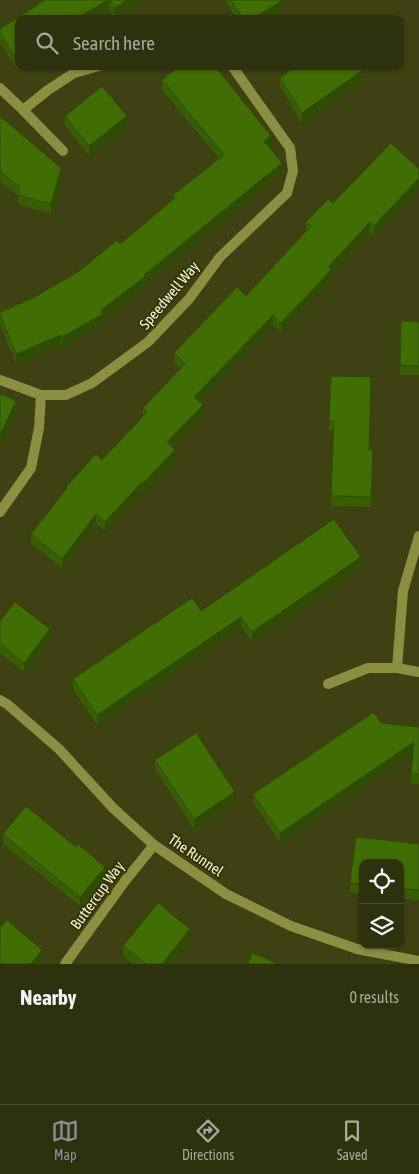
<!DOCTYPE html>
<style>
body{margin:0;font-family:"Asap Condensed",sans-serif;background:#363917;color:#f1f3f6}
.controls{position:absolute;right:15px;bottom:15px;display:grid;overflow:hidden;border-radius:10px;box-shadow:0 1px 4px #0004}
.controls button{width:45px;height:45px;display:grid;place-items:center;padding:0;border:0;border-bottom:1px solid #494c2e;background:#2e310e;color:#f1f3f6;font:25px sans-serif}
.list{margin:0;padding:0;list-style:none}
h2{display:flex;justify-content:space-between;align-items:center;height:65px;margin:0;padding:0 20px;font-size:21px}
h2 small{font-size:16px;font-weight:400;color:#a7a99e}
.icon{flex:none;width:28px;height:28px;fill:none;stroke:currentColor;stroke-width:2;stroke-linecap:round;stroke-linejoin:round}
.map{position:relative;flex:none;width:419px;height:964px;overflow:hidden}
.search{position:absolute;background:#2e310e;box-shadow:0 1px 4px #0004;left:15px;right:15px;top:15px;height:55px;display:flex;align-items:center;gap:12px;box-sizing:border-box;padding:0 18px;border-radius:10px;color:#a7a99e;font-size:19px}
.sheet{height:140px;background:#2e310e}
nav{display:flex;justify-content:space-around;align-items:center;box-sizing:border-box;height:70px;border-top:1px solid #494c2e;background:#2e310e;font-size:14px;color:#a7a99e}
nav a{display:grid;justify-items:center;gap:2px}
nav .on{color:#8c9099}
.map>svg:first-child{display:block}
.lines{fill:none;stroke-linecap:round;stroke-linejoin:round}
.minor{stroke:#8a8f42;stroke-width:10}
.wall{fill:#385e04}
.shaded-wall{fill:#2e4c04}
.building{fill:#416d05;stroke:#2e4c04}
.labels{text-anchor:middle;dominant-baseline:central;stroke-width:4;stroke-linejoin:round;paint-order:stroke}
.street-label{font-size:15px;fill:#f1f3da;stroke:#343605}
</style>
<div class="map">
<svg width="419" height="964" viewBox="0 0 419 964">
<rect width="100%" height="100%" fill="#3e4112"/>
<g class="lines">
<path class="minor" d="M0 88 23 110 48 90 74 73 99 66
M23 110 63 151
M0 380 41 395
M0 512 31 468 39 428 41 395H66L92 383 148 342 189 299 220 257 287 193 293 171 290 148 232 66
M397 668 403 591 419 536
M328 684 368 668H397L419 672
M0 700 7 704 59 749 113 808 154 845 226 894 291 926 357 949 419 961
M65 964 125 881 154 845"/>
</g>
<path class="wall" d="M42 0H145L114 17 109 9 19 19V66H26L18 71 0 42V29L42 1Z
M225 0H280L281 11 268 19H236Z
M280 78 363 80 302 123 280 87Z
M162 80 271 146 269 147 282 172 146 283V286L103 319V323L62 347 61 344 16 363 0 325V312L31 299 78 272 120 244 173 200V195L219 158 162 90Z
M0 116 61 178 51 214 18 204V196L0 181Z
M65 116 127 126 89 156 65 125Z
M419 169V188L374 235 370 232 331 273V280L281 332 273 325 198 401 203 415 172 447 175 460 143 493 142 491 105 531 96 523 62 568 31 543V534L66 489V487L102 460 143 416V408L181 369 174 362V353L246 296 306 231V222L333 203Z
M419 322V375H400V365Z
M331 376 369 450 373 460 371 507 331 506 333 431 329 430Z
M361 567 252 642 241 626 97 725 73 689V679L201 611Z
M0 621 50 639 24 672 0 653Z
M381 723 419 727V784L411 783V774L413 752 280 842 253 803V794Z
M155 760 235 802 194 829 155 769Z
M3 834 76 847 105 876 80 906 3 844Z
M356 837 419 844V900L400 898V863H363V894L350 892V883Z
M190 939 170 964H134L123 956V946Z"/>
<path class="shaded-wall" d="M108 0H109V9L92 19H75Z
M128 0H145L114 17V8Z
M281 1V11L268 19H252Z
M18 61H19V66H26L18 71Z
M363 70V80L302 123V113Z
M127 116V126L89 156V146Z
M271 136V146L264 150V141Z
M282 163V172L146 283V286L103 319V323L62 347V337L101 310Z
M61 168V178L51 214V204Z
M419 178V188L374 235V226Z
M370 222V232L331 273V280L281 332V323L328 267Z
M273 315V325L194 406V397Z
M61 335V344L16 363V354Z
M16 401V411L0 445V435Z
M203 405V415L167 452V442Z
M175 450V460L143 493V483Z
M142 482V491L105 531V522Z
M96 514V523L62 568V559Z
M361 557V567L252 642V632Z
M241 617V626L97 725V715Z
M50 629V639L24 672V663Z
M414 742V751L280 842V833Z
M235 792V802L194 829V819Z
M105 867V876L80 906V897Z
M190 929V939L170 964H162Z
M42 950V960L39 964H31Z"/>
<path class="building" d="M45 0H108L75 19H19V61H18L0 33V29Z
M110 0H128L114 8Z
M231 0H280L281 1 252 19H243Z
M179 66H215L271 136 264 141 282 163 144 275 146 276 101 310 103 314 62 337 61 335 16 354 0 315V312L31 299 78 272 117 240 120 244 175 198 173 195 224 155 162 80Z
M295 66H359L363 70 302 113 280 78Z
M102 86 127 116 89 146 65 116Z
M0 116 61 168 51 204 18 195 20 188 0 171Z
M391 143 419 169V178L374 226 370 222 328 267 331 270 281 323 273 315 194 397 203 405 167 442 175 450 143 483 142 482 105 522 96 514 62 559 31 534 67 488 66 487 96 454 102 460 147 412 143 408 185 364 174 353 237 287 246 296 311 226 306 222 328 199 333 203Z
M401 321 419 322V366L400 365Z
M331 376 371 377 369 450H373L371 497 331 496 334 421H329Z
M0 393 16 401 0 435Z
M334 519 361 557 252 632 241 617 97 715 73 679 192 598 201 611Z
M15 602 50 629 24 663 0 644V621Z
M374 712 381 723 419 727V774H411L414 742 280 833 253 794Z
M196 733 235 792 194 819 155 760Z
M26 806 76 847 78 844 105 867 80 897 3 834Z
M356 837 419 844V890L400 888V863H363V884L350 883Z
M158 903 190 929 162 964H146L123 946Z
M7 920 42 950 31 964H0V928Z
M252 953 279 964H248Z"/>
<g class="labels">
<g class="street-label">
<text transform="translate(169 295) rotate(-50)">Speedwell Way</text>
<text transform="translate(196 855) rotate(34)">The Runnel</text>
<text transform="translate(97 895) rotate(-54)">Buttercup Way</text>
</g>
</g>
</svg>
<div class="controls">
<button><svg class="icon" aria-label="locate" viewBox="0 0 24 24"><circle cx="12" cy="12" r="6"/><path d="M12 2v4M12 18v4M2 12h4M18 12h4"/></svg></button>
<button><svg class="icon" aria-label="layers" viewBox="0 0 24 24"><path d="M12 4l9 5-9 5-9-5zM3 14l9 5 9-5"/></svg></button>
</div>
<div class="search"><svg class="icon" aria-label="search" viewBox="0 0 24 24"><circle cx="10" cy="10" r="6"/><path d="M15 15l6 6"/></svg>Search here</div>
</div>
<section class="sheet">
<h2>Nearby<small>0 results</small></h2>
<ul class="list">
</ul>
</section>
<nav>
<a class="on"><svg class="icon" aria-label="map" viewBox="0 0 24 24"><path d="M3 6l6-2 6 2 6-2v14l-6 2-6-2-6 2zM9 4v14M15 6v14"/></svg>Map</a>
<a><svg class="icon" aria-label="directions" viewBox="0 0 24 24"><path d="M12 3l9 9-9 9-9-9zM9 14v-3h6M13 9l2 2-2 2"/></svg>Directions</a>
<a><svg class="icon" aria-label="saved" viewBox="0 0 24 24"><path d="M7 4h10v16l-5-4-5 4z"/></svg>Saved</a>
</nav>
